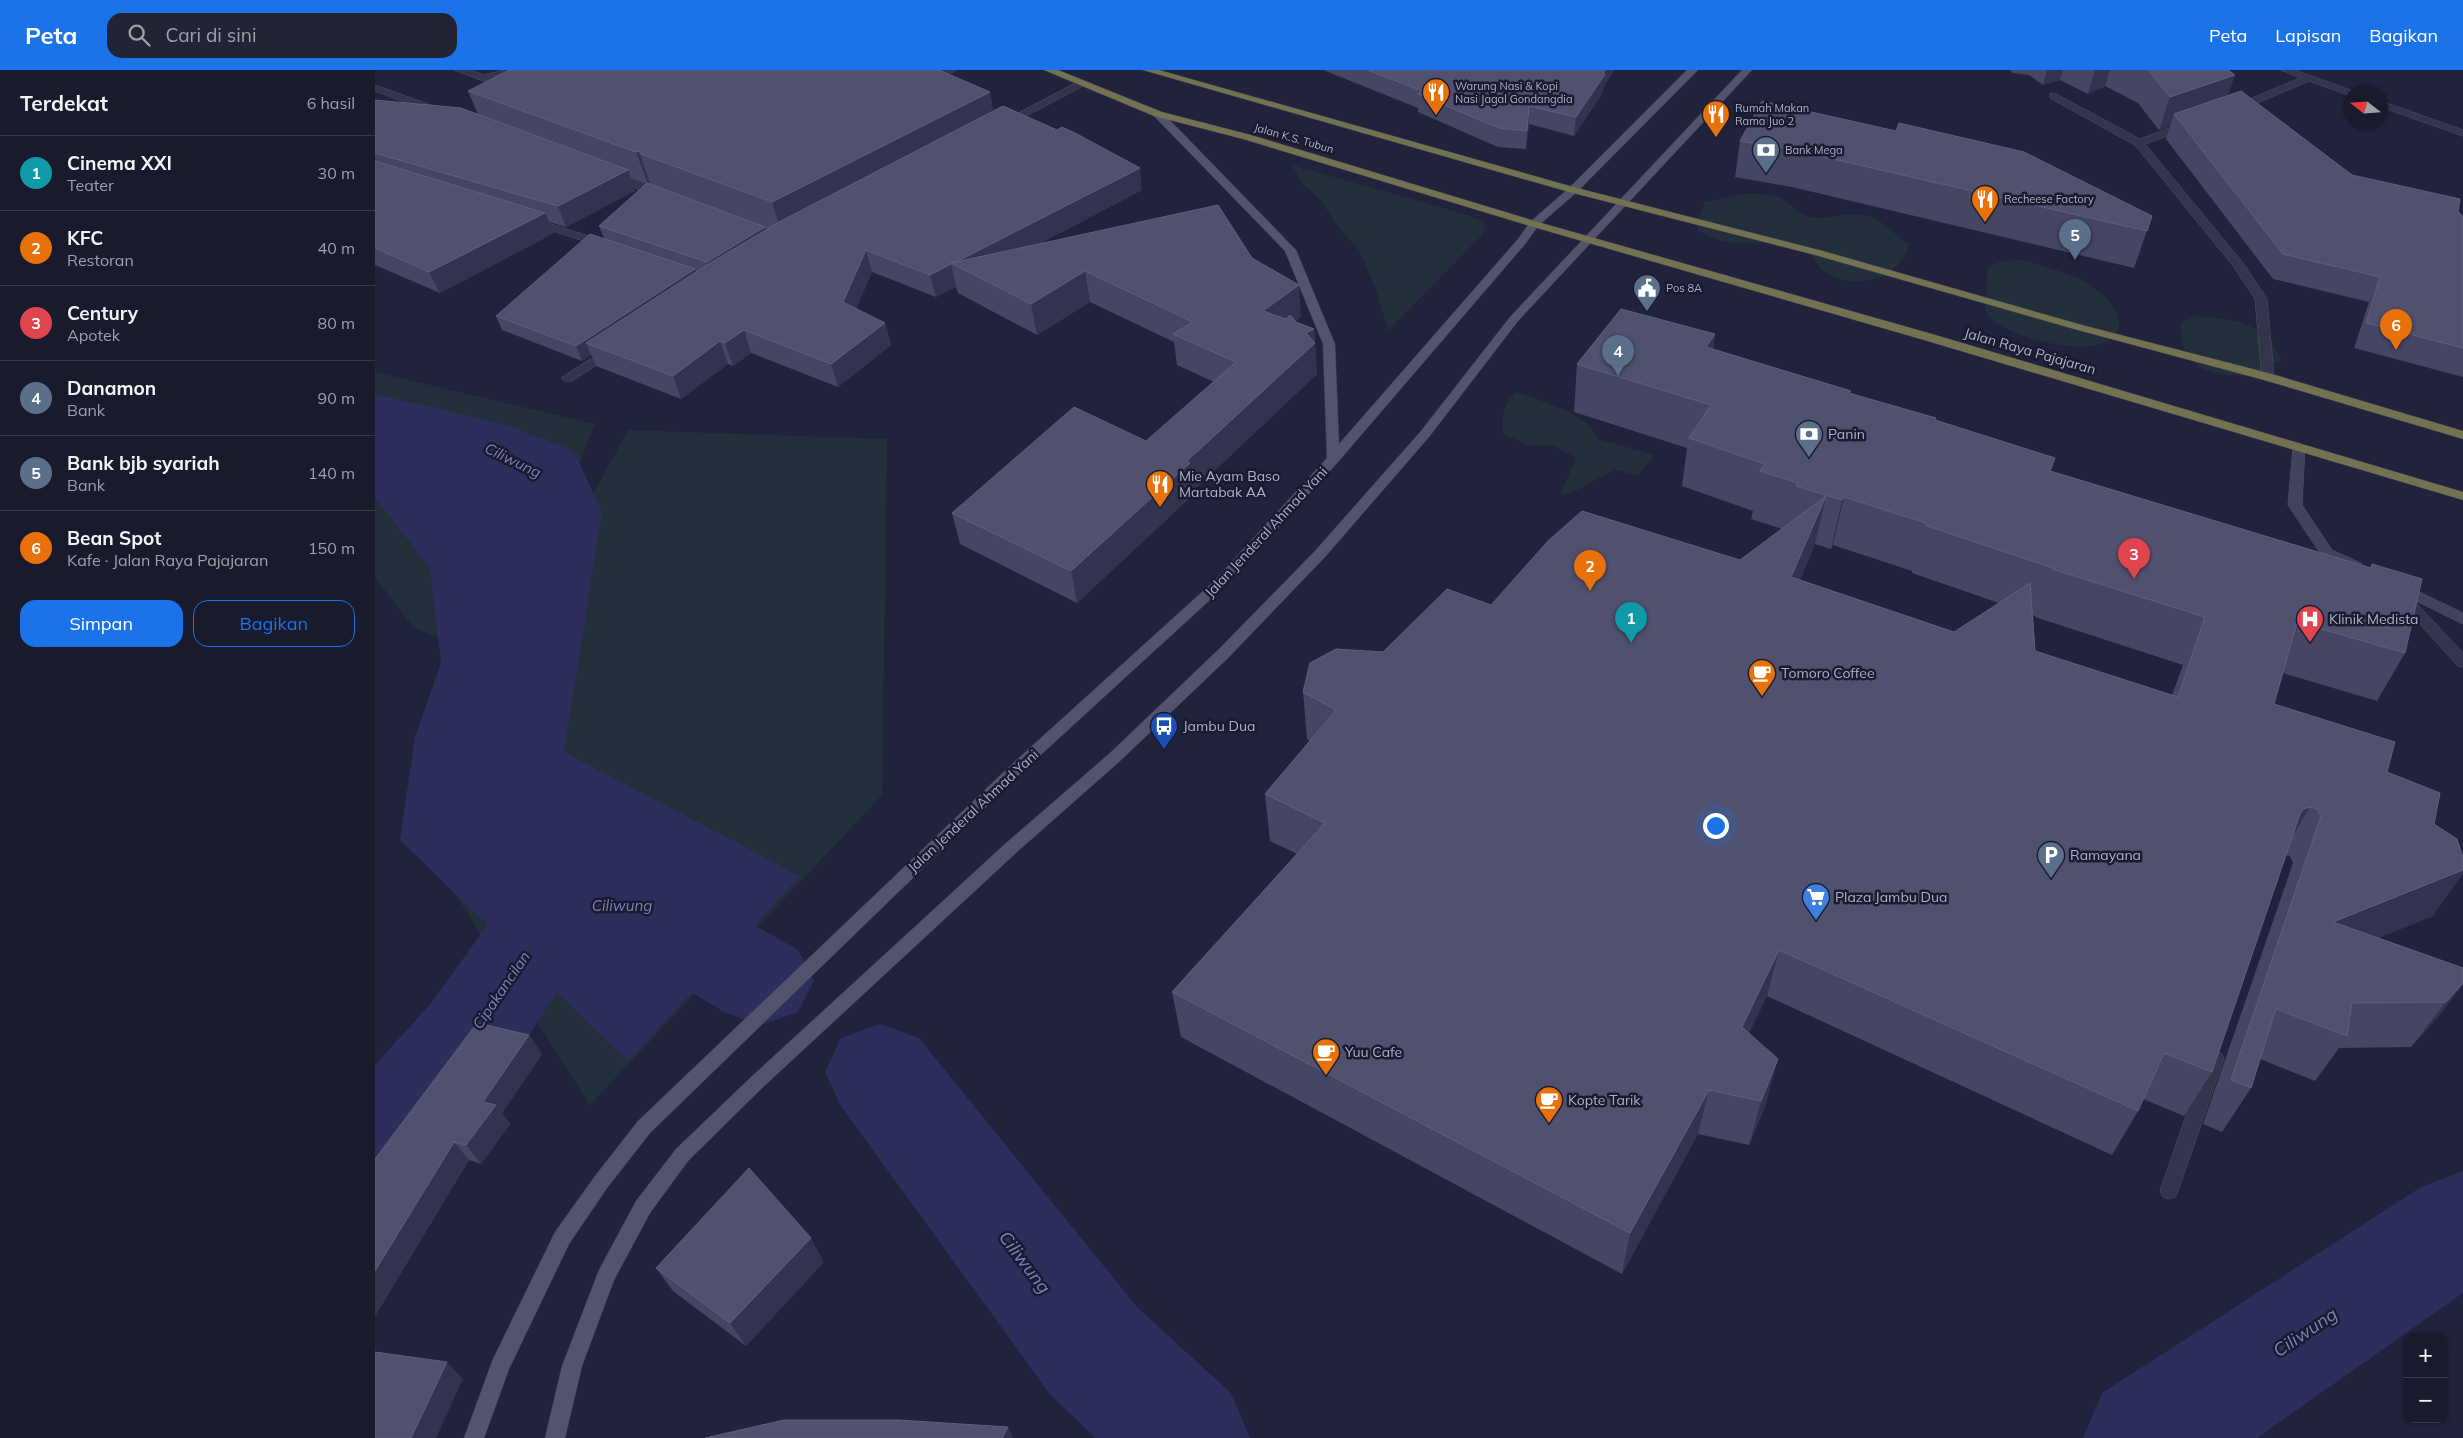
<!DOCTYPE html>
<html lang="id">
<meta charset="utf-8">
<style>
body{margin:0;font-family:Mulish,sans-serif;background:#222334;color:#f1f3f6}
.controls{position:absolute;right:15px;bottom:15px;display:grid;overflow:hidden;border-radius:10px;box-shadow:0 1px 4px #0004}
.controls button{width:45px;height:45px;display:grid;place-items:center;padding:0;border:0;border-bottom:1px solid #373848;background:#191a2c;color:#f1f3f6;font:25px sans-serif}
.compass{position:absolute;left:1968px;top:15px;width:45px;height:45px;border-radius:50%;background:#191a2c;box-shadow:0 1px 4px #0004;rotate:287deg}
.you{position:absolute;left:1340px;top:755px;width:18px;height:18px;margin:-12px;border:4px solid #fff;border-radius:50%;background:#1a73e8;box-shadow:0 0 0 8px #1a73e833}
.badge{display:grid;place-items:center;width:32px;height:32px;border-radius:50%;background:#1a73e8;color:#fff;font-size:16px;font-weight:700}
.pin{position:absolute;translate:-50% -41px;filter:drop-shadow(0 1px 2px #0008)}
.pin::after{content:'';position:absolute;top:26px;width:18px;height:15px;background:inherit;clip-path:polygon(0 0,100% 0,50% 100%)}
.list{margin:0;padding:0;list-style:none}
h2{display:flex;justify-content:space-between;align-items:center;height:65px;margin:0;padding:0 20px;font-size:21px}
h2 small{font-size:16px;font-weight:400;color:#9fa1a9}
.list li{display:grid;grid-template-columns:32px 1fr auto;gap:15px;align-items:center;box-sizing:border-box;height:75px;padding:0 20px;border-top:1px solid #373848}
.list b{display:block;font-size:19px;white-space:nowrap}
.list p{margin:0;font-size:16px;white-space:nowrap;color:#9fa1a9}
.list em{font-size:16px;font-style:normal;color:#9fa1a9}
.actions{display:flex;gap:10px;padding:15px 20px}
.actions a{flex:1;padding:11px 0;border:1px solid #1a73e8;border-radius:15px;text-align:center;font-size:18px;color:#1a73e8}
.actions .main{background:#1a73e8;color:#fff}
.icon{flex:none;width:28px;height:28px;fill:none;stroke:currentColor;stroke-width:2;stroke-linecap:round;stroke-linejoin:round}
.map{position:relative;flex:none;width:2088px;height:1368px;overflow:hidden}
header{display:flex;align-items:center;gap:30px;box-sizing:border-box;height:70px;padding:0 25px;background:#1a73e8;color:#fff}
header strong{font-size:24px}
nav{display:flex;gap:28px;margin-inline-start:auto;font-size:18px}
.search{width:350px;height:45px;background:#222334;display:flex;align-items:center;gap:12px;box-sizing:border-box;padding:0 18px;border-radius:15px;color:#9fa1a9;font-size:19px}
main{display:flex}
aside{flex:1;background:#191a2c}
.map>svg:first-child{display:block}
.green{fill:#23303c}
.water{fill:#2d2e5b}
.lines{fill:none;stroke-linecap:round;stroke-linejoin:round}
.river{fill:#2d2e5b;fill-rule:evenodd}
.lane-casing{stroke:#4f5066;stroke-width:1}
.street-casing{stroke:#4f5066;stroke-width:1}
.secondary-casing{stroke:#4f5066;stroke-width:1}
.primary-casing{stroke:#3b3c52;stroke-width:1}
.highway-casing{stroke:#3c3d53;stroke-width:1}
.lane{fill:#34354c;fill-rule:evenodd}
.street{fill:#34354c;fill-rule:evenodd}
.secondary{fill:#42425f;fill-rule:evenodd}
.primary{fill:#52536c;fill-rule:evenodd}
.highway{fill:#727251;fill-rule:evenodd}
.wall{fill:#444664;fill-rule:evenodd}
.shaded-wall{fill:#31334f}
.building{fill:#50516e;stroke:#5e607c}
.labels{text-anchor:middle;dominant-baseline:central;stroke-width:5;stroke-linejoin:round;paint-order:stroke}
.far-poi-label{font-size:11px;fill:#afb0c8;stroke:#1a1b30;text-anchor:start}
.far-street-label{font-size:11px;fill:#afb0c8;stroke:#1a1b30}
.street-label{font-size:14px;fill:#afb0c8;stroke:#1a1b30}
.poi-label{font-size:14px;fill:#afb0c8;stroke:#1a1b30;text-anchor:start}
.water-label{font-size:15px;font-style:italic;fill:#7d80b6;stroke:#1a1b30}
.near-water-label{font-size:18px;font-style:italic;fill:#7d80b6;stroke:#1a1b30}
</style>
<header>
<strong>Peta</strong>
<div class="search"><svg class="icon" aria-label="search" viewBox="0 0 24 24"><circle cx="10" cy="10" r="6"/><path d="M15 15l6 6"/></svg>Cari di sini</div>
<nav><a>Peta</a><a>Lapisan</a><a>Bagikan</a></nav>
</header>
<main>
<aside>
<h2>Terdekat<small>6 hasil</small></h2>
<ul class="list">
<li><span class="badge" style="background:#0f9aa8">1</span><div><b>Cinema XXI</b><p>Teater</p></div><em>30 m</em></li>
<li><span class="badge" style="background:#e8710a">2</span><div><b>KFC</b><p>Restoran</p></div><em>40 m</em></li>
<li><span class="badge" style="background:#e0444e">3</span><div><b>Century</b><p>Apotek</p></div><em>80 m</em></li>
<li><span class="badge" style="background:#5c6f8a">4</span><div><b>Danamon</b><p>Bank</p></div><em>90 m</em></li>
<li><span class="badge" style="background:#5c6f8a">5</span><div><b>Bank bjb syariah</b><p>Bank</p></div><em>140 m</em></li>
<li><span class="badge" style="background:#e8710a">6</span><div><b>Bean Spot</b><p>Kafe · Jalan Raya Pajajaran</p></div><em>150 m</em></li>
</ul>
<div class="actions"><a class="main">Simpan</a><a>Bagikan</a></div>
</aside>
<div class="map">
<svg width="2088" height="1368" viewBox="0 0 2088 1368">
<rect width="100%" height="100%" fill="#21223b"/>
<path class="green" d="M917 95 1093 145 1105 150 1111 156 1105 167 1013 261 1001 219 984 180 961 154 944 128 927 113Z
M1370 124C1382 124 1401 123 1411 131 1420 139 1423 144 1436 147 1454 151 1472 141 1490 145 1507 148 1519 165 1534 174 1527 208 1481 222 1452 203 1444 198 1439 190 1434 182 1422 179 1408 174 1396 173 1368 172 1347 177 1323 160L1321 149 1327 142 1329 132Z
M1646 190C1665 195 1683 200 1701 207 1719 215 1758 244 1739 266 1719 290 1641 268 1620 252 1616 249 1613 244 1610 240L1613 197 1627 191Z
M1822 246C1856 248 1895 254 1906 290 1896 295 1885 302 1874 304 1854 308 1825 303 1813 286 1806 277 1806 263 1806 252Z
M0 302 220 354 151 527 74 571 39 558 0 507Z
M1141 322C1167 332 1211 341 1223 369L1280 385 1263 405 1240 400 1198 422 1185 425 1201 388 1180 376 1153 375 1128 364C1127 347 1128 334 1141 322Z
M253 360 512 369 507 725 215 1035 50 777 120 605Z"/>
<path class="water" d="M0 324 134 356 199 381 227 442 189 682 425 806 253 991 25 770 40 667 66 593 55 498 0 428Z"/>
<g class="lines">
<path class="river" d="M205 764 241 776 245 784 270 792 423 880 439 911 423 942 386 955 349 942 220 863 133 998 40 1112 0 1127V995L57 932 169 776Z
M505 954 544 968 762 1237 856 1323 875 1368H720L674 1323 466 1036 450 1002 466 968Z
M2088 1101V1223L1882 1368H1708L1727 1323 2046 1117Z"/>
<g class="lane-casing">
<path id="lane" d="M80 0H95L109 5 129 0H145L109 11Z
M557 0H581C576 5 562 5 557 0Z
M2026 520 2031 522 2088 583V597L2083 596 2021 528 2019 525 2021 522Z
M1840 981 1846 983 1849 988 1803 1121 1800 1127 1794 1129 1788 1127 1785 1121 1831 988 1834 983Z"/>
</g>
<g class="street-casing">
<path id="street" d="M1906 0H1920L1981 22H1976V26L1934 11 1866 40H1858V36L1925 8Z
M705 11 708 12V16L632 56 623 54Z
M0 15 67 39 68 41 59 43 0 21Z
M1679 23 1765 69 1808 53H1816V57L1770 74 1868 193 1892 229 1899 307 1897 310 1893 311 1887 307 1880 229 1859 197 1760 75 1675 28V24Z
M2006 31 2088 60V66L2006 37Z
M239 103 289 122 290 124 289 126H281L235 108 234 106Z
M157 148 232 172 234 174 232 176H224L153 153V149Z
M234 277 238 278V284L197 311H189L187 308Z"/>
</g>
<g class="secondary-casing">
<path id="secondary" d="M1924 373 1930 377 1927 435 1957 480 1986 493 1988 496 1986 499H1976L1947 486 1913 435 1918 377Z
M2024 512 2088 543V554L2019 520 2017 517Z"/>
</g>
<g class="primary-casing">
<path id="primary" d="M1312 0H1323L1202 122 1163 156 1151 173 963 392 848 518 646 703 275 1063 232 1118 194 1174 134 1299 109 1368H89L118 1289 180 1162 220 1106 263 1051 636 695 838 512 952 388 948 274 910 181 779 46V42H787L921 180 960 274 964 374 1143 169 1155 152 1194 118Z
M1367 0H1377L1143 251 1054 367 950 487 854 587 745 691 642 782 386 1019 313 1091 275 1143 239 1210 207 1296 190 1368H170L187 1296 224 1200 261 1131 301 1079 374 1009 630 774 735 683 844 579 940 481 1046 361 1135 247Z"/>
</g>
<g class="highway-casing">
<path id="highway" d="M669 0H683L787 42 876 65 1163 152 1557 264 2088 422V430L1549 270 1155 156 868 69 779 46Z
M768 0H784L1202 118 1448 181 1707 255 1897 304 2088 361V369L1889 310 1699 259 1440 185 1194 122Z"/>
</g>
<use href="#lane" class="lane"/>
<use href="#street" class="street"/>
<use href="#secondary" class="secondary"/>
<use href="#primary" class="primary"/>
<use href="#highway" class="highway"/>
</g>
<path class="wall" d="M948 0H1239L1228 18V22L1199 66 1154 54 1151 79 1123 77 1043 42V38Z
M1635 0H1853L1860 5 1852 26 1977 105 2083 141 2088 147V307L1979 278 1994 232 1898 209 1791 69 1795 56 1784 60 1763 33 1730 16 1713 24 1685 10 1668 15 1654 5 1638 3Z
M93 21 615 22 618 41 767 120 664 174 877 188 926 246 920 251 921 252 939 259 942 304 819 420V424L702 533 585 474 577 443 771 371 839 312 802 295 799 272 715 232 662 265 583 223 581 217 561 227 497 202 481 239 510 253 516 275 463 317 376 283 358 296 353 294 306 329 221 296 216 285 207 291 127 260 121 246 229 168 224 156 271 114 255 108 260 121 191 157 174 152 179 163 65 223 0 195V30L103 44Z
M1365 71 1777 146 1759 198 1417 117 1360 107Z
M1340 264 1338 279 1476 321 1475 324 1560 350 1676 401 1995 498 1997 494 2030 583 2002 631 1908 603 1899 634 2012 702 2059 754 2058 846 2003 868 2088 898V914L2063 947 2036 977 1964 978 1940 1011 1885 989 1876 1018 1847 1062 1828 1054 1918 793 1915 786 1911 785 1837 1002 1809 1046 1768 1029 1763 1041 1737 1085 1392 926 1374 963 1391 1034 1374 1075 1323 1064 1247 1204 806 967 797 922 922 784 895 771 890 724 935 671 932 669 928 622 1008 582 1116 535 1365 490 1407 459 1376 449 1378 441 1307 416 1312 378 1199 342 1202 294ZM1440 474 1456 479 1458 475 1537 501V503L1624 533 1579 562 1425 510ZM1658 545 1660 546V547L1808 595 1797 625 1660 581Z
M154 965 167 984 127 1043 135 1054 106 1094 94 1090 0 1246V1089Z
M449 1192 371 1276 298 1221 281 1198Z"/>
<path class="shaded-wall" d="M1230 0H1239L1228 18V22L1199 66 1201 47Z
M1672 0H1688L1685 10 1668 15Z
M1720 0H1735L1730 16 1713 24Z
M1860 5 1848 37 1799 44 1795 56 1784 60 1795 27Z
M615 22 620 53 407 164 397 132Z
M1154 36V54L1151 79 1152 61Z
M264 81 275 113 273 114 261 82Z
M765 98 767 120 602 206 577 193Z
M253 100 260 121 191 157 183 136Z
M170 143 179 163 65 223 54 202Z
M1777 146 1765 183 1759 198 1772 161Z
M390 157 395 171 337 206 332 192Z
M491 180 497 202 474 255 468 232Z
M576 194 581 217 561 227 555 205Z
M320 199 325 214 211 273 216 285 207 291 201 276Z
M710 201 715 232 662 265 656 234Z
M924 215 926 246 891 272 888 241Z
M510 253 516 275 463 317 456 294Z
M939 259 942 304 819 420V424L702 533 696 501 931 263Z
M369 260 376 283 358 296 350 273Z
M1340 264 1333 312 1331 277Z
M345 271 353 294 306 329 298 306Z
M1451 426 1440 474 1406 555 1416 507Z
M1469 427 1458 475 1456 479 1467 430Z
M1935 737 1907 784 1898 791 1929 739Z
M2088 800V804L2058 846 1928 898 1958 852Z
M1404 880 1392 926 1356 1001 1367 957Z
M2088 913V914L2063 947 2036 977 2071 932Z
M154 965 167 984 127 1043 135 1054 106 1094 91 1075 108 1032Z
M1403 989 1391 1034 1374 1075 1386 1031Z
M1334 1020 1323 1064 1247 1204 1255 1163Z
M79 1072 94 1090 0 1246V1201Z
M436 1168 449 1192 371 1276 355 1253Z
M72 1292 88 1309 61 1368H36Z
M633 1357 638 1368H627Z"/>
<path class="building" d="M134 0H564L615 22 397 132 266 84 264 81 261 82 93 21Z
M993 0H1230L1228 4H1230L1201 47 1154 36 1152 61 1124 58 1043 24 1047 21Z
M1773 0H1853L1860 5 1795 27Z
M1866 21 1977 105 2085 129 2083 141 2088 147V278L1991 253 2005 207 1908 184 1799 44Z
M0 30 86 38 253 100 183 136 0 83Z
M1387 31 1521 61 1524 53 1649 82 1777 146 1772 161 1423 81 1365 71Z
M628 36 682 60 687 57 702 64 765 98 581 192 576 193V194L555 205 491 180 468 232 510 253 456 294 369 260 350 273 345 271 298 306 211 273 335 193 406 151Z
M0 91 170 143 54 202 0 178Z
M272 113 390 157 332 192 224 156Z
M843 135 877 188 924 215 888 241 911 249 915 245 921 252 939 259 931 263 940 273 812 391 815 393 696 501 577 443 699 337 771 371 861 292 798 264 818 252 710 201 656 234 576 193Z
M215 164 320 199 201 276 121 246Z
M1246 239 1340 264 1331 277 1476 321 1474 323 1561 348 1560 350 1680 388 1675 401 1996 498 1997 494 2047 509 2030 583 1922 552 1899 634 2020 672 2012 702 2065 723 2059 754 2082 769 2088 788V800L1958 852 2088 898V913L2071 932 1977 933 1972 966 1901 939 1876 1018 1856 1010 1946 746 1942 739 1935 737 1929 739 1925 744 1837 1002 1789 983 1763 1041 1404 880 1367 957 1403 989 1386 1031 1334 1020 1255 1163 797 922 950 753 890 724 961 640 928 622 935 593 961 579 1008 582 1072 519 1116 535 1173 471 1207 441 1365 490 1451 426 1416 507 1579 562 1655 513 1660 581 1803 627 1830 547 1677 499 1678 498 1550 455 1551 453 1469 427 1467 430 1421 416 1423 413 1385 401 1390 394 1314 368 1336 335 1202 294Z
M102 953 154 965 108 1032 121 1035 91 1075 79 1072 0 1201V1089Z
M374 1098 436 1168 355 1253 281 1198Z
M0 1282 72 1292 36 1368H0Z
M409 1350H523L633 1357 627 1368H330Z"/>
<defs>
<g id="restaurant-pin" transform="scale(1.4375)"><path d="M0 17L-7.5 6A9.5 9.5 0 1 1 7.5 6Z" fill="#e8710a" stroke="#1a1b30"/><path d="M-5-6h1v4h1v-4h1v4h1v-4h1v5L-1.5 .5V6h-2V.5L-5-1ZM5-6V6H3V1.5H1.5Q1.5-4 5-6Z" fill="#fff"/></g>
<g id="bank-pin" transform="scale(1.4375)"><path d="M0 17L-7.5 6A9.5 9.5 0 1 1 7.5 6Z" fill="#5c6f8a" stroke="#1a1b30"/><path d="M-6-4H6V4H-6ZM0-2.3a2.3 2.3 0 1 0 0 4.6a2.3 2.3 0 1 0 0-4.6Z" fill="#fff"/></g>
<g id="civic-pin" transform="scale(1.4375)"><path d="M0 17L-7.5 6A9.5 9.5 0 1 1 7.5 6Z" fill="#5c6f8a" stroke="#1a1b30"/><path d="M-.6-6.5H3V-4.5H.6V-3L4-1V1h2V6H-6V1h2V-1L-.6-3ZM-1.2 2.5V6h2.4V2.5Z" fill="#fff"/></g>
<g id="hospital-pin" transform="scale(1.4375)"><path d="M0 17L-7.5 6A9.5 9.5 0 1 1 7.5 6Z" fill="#e0444e" stroke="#1a1b30"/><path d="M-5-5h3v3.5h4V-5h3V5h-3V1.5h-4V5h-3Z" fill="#fff"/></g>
<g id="cafe-pin" transform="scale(1.4375)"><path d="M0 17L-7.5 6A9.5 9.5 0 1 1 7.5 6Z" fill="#e8710a" stroke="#1a1b30"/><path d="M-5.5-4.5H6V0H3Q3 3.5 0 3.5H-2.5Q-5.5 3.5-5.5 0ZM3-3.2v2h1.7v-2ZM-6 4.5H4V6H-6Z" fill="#fff"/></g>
<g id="bus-pin" transform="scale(1.4375)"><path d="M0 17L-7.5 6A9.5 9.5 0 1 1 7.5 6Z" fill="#1a4fb4" stroke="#1a1b30"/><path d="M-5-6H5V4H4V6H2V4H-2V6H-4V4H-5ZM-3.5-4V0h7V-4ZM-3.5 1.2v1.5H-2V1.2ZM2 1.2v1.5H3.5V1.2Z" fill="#fff"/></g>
<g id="parking-pin" transform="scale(1.4375)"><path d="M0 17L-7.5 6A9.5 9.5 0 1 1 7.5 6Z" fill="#5c6f8a" stroke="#1a1b30"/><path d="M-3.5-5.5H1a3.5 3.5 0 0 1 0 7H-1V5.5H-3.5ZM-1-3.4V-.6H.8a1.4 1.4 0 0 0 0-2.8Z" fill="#fff"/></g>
<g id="supermarket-pin" transform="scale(1.4375)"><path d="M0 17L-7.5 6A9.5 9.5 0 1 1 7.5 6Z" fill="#3f7fe0" stroke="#1a1b30"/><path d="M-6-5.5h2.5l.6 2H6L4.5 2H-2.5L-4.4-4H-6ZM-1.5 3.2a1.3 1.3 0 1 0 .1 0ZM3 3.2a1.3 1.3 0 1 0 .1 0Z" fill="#fff"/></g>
</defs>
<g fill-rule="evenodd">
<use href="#restaurant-pin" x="1061" y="22"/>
<use href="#restaurant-pin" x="1341" y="44"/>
<use href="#bank-pin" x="1391" y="80"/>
<use href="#restaurant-pin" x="1610" y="129"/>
<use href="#civic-pin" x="1272" y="218"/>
<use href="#bank-pin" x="1434" y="364"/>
<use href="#restaurant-pin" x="785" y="414"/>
<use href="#hospital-pin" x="1935" y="549"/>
<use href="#cafe-pin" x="1387" y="603"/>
<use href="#bus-pin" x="789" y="656"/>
<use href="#parking-pin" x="1676" y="785"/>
<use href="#supermarket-pin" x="1441" y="827"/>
<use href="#cafe-pin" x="951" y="982"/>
<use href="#cafe-pin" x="1174" y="1030"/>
</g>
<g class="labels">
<g class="far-poi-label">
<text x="1080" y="16">Warung Nasi &amp; Kopi<tspan x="1080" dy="13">Nasi Jagal Gondangdia</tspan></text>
<text x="1360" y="38">Rumah Makan<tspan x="1360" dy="13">Rama Juo 2</tspan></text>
<text x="1410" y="80">Bank Mega</text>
<text x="1629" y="129">Recheese Factory</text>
<text x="1291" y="218">Pos 8A</text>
</g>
<g class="far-street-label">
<text transform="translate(919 68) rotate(16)">Jalan K.S. Tubun</text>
</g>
<g class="street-label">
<text transform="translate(1655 281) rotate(16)">Jalan Raya Pajajaran</text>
<text transform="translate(891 462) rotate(-47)">Jalan Jenderal Ahmad Yani</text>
<text transform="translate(598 741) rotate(-43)">Jalan Jenderal Ahmad Yani</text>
</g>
<g class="poi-label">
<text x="1453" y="364">Panin</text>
<text x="804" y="406">Mie Ayam Baso<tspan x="804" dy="16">Martabak AA</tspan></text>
<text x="1954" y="549">Klinik Medista</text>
<text x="1406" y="603">Tomoro Coffee</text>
<text x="808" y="656">Jambu Dua</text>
<text x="1695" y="785">Ramayana</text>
<text x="1460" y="827">Plaza Jambu Dua</text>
<text x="970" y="982">Yuu Cafe</text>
<text x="1193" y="1030">Kopte Tarik</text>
</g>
<g class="water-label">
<text transform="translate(138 390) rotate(26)">Ciliwung</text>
<text x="247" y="835">Ciliwung</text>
<text transform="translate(126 920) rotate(-56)">Cipakancilan</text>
</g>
<g class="near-water-label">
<text transform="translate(650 1192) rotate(53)">Ciliwung</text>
<text transform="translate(1930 1262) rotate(-34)">Ciliwung</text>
</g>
</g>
</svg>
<div class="controls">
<button>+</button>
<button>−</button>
</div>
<svg class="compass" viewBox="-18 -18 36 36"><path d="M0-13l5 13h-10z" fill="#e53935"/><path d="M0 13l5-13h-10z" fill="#9fa1a9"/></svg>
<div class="you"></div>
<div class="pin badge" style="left:1256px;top:573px;background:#0f9aa8">1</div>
<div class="pin badge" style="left:1215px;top:521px;background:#e8710a">2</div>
<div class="pin badge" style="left:1759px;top:509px;background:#e0444e">3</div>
<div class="pin badge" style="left:1243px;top:306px;background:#5c6f8a">4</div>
<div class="pin badge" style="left:1700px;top:190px;background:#5c6f8a">5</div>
<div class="pin badge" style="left:2021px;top:280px;background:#e8710a">6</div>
</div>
</main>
